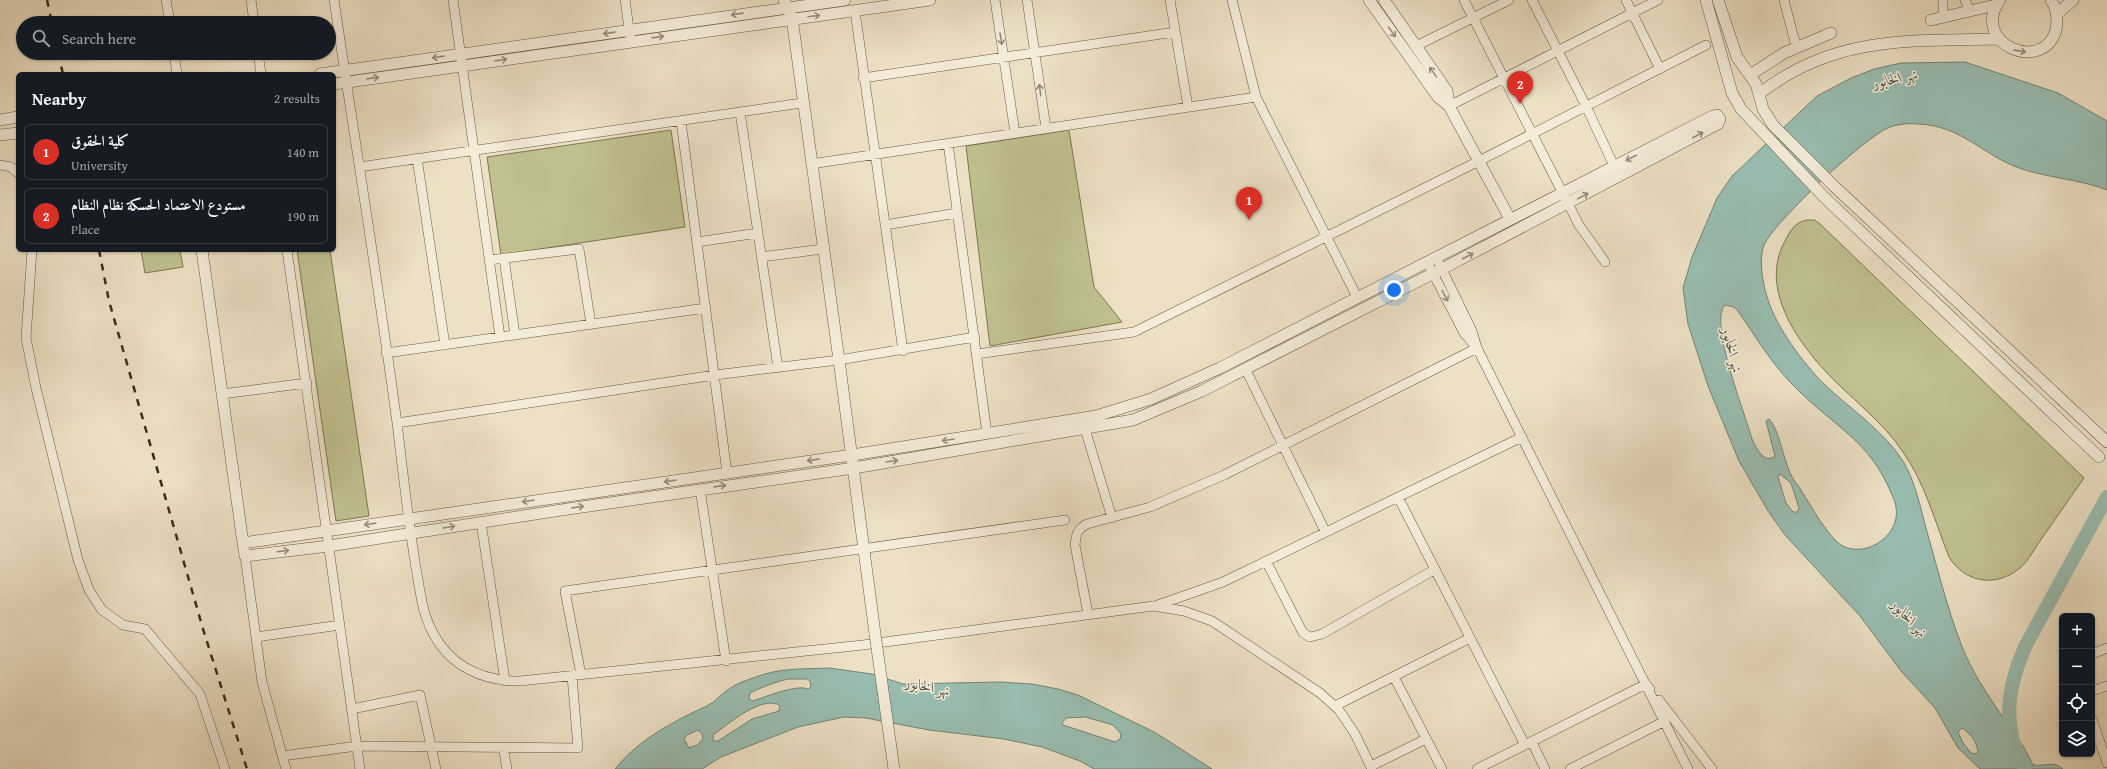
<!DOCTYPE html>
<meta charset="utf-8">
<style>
body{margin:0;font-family:"Gentium Book Plus",Amiri,serif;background:#20242c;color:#f1f3f6}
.controls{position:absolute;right:12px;bottom:12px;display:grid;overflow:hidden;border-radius:6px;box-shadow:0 1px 3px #0004}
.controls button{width:36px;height:36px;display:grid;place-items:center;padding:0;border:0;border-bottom:1px solid #363941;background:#171b24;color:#f1f3f6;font:20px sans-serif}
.you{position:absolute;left:1394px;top:290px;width:14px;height:14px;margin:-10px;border:3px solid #fff;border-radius:50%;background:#1a73e8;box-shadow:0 0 0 6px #1a73e833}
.badge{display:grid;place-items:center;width:26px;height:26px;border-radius:50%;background:#d93025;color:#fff;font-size:13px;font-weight:700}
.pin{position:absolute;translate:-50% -33px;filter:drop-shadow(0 1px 2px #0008)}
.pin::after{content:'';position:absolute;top:21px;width:14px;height:12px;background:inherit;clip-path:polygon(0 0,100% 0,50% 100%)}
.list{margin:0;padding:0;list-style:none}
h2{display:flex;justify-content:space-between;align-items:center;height:52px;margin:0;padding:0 16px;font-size:17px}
h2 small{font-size:13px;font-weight:400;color:#9ea1a6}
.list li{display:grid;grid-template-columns:26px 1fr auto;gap:12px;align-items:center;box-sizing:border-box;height:56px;margin:0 8px 8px;padding:0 8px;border:1px solid #363941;border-radius:6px}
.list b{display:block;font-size:15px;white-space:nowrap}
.list p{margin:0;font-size:13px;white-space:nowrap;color:#9ea1a6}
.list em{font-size:13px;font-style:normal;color:#9ea1a6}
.icon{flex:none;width:22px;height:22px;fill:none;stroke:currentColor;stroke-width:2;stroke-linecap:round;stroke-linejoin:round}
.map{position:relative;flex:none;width:2107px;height:769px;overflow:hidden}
.search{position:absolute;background:#171b24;box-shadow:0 1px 3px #0004;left:16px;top:16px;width:320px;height:44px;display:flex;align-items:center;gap:10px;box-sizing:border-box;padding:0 14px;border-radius:22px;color:#9ea1a6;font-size:15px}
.panel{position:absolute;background:#171b24;box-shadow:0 1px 3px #0004;left:16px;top:72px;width:320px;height:180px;border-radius:6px}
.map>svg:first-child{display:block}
.green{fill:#c0c18f;stroke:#7d7654}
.water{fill:#99beb2;stroke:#738475;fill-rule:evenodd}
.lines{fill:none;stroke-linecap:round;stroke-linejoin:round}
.river{stroke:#99beb2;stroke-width:14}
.minor-casing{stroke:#675945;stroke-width:10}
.tertiary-casing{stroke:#675945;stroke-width:12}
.minor{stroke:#f3ecd9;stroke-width:9}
.tertiary{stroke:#f3ecd9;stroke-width:11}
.rail{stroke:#3a2c1a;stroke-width:2.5;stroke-dasharray:7 7;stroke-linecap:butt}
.tertiary-bridge-casing{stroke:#675945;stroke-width:12;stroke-linecap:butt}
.tertiary-bridge{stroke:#f3ecd9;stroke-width:11}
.oneway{stroke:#968c7a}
.labels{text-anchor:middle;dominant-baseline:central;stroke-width:3;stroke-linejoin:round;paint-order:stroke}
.water-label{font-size:15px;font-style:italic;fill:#525040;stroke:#f3ecd9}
</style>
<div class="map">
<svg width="2107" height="769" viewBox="0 0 2107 769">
<rect width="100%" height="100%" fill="#ede1c5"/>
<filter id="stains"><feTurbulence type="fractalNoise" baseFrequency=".005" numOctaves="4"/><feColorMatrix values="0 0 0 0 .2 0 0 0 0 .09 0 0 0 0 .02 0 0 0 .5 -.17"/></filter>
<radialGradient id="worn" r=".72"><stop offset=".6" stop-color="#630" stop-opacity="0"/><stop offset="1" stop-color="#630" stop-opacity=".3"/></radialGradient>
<path class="green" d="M671 130 685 227 501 255 487 157Z
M1069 130 1094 287 1122 322 990 346 966 146Z
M1807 220H1814L1819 223 2084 478C2070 498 2056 518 2042 538 2035 548 2029 560 2020 568 1996 588 1965 583 1949 557 1935 522 1925 483 1903 452 1884 423 1854 401 1830 376 1799 344 1762 293 1782 247 1788 235 1793 222 1807 220Z
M141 250H180L183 267 145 273Z
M297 250H330L369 516 336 521Z"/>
<path class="water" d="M1965 62 2058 93 2107 121V190C2079 179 2048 178 2019 168 1983 155 1960 125 1918 124 1909 123 1897 124 1888 128 1864 138 1775 221 1764 245 1758 260 1763 285 1768 300 1777 328 1803 363 1824 384 1850 409 1883 430 1903 461 1915 481 1920 506 1926 528 1937 567 1947 607 1961 644 1971 671 1988 695 2004 719 2016 736 2024 745 2033 765 2044 767 2054 760 2063 769H1980L1958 748 1935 708 1901 671 1860 616 1785 535 1768 511 1739 461 1708 386 1688 324 1683 288 1692 257 1717 198 1732 176 1817 96 1851 78 1874 69 1901 63ZM1725 305 1734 307 1738 311C1756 337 1773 366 1796 388 1834 427 1870 440 1892 495 1896 503 1898 513 1895 522 1888 545 1854 560 1835 540 1821 524 1812 508 1801 490 1798 485 1793 480 1791 475 1783 459 1780 431 1769 419L1766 421 1775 456C1764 465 1756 447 1752 439 1746 416 1708 321 1725 305ZM1780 474 1791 483 1799 508 1797 512H1793L1786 503 1778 477ZM1962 728C1970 733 1980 745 1977 754L1971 753 1963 743 1958 732Z
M829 668 872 674 903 684 1000 682 1032 684 1058 689 1078 695 1156 733 1212 769H1094L1080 761 1042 747 1004 739 929 730 866 718 844 717 798 727 721 757 702 769H615C638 740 674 721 707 706 715 702 721 694 729 689 739 682 753 678 765 674 785 668 808 669 829 668ZM788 679H807L810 681 811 687 808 689C798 684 764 697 753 701L749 699 750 693C762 687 775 682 788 679ZM768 703 778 704 780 707 779 711 752 719 718 741H713V735C730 723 747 707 768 703ZM1085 717 1113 725 1121 734 1120 739 1115 742 1063 725 1062 723 1066 718ZM698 730 702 734 703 739 697 745 689 748 684 739 687 735Z"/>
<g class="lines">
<path class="river" d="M2025 769C2001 728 2007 687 2026 645L2107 497"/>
<g class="minor-casing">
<path id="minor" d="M166 0 170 23
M251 0 254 23
M334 0C355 141 378 282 397 423 403 472 408 520 416 568 420 590 422 613 433 633 451 667 483 681 520 681L863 645 1153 606 1184 611 1212 621 1320 693 1339 710 1355 734 1372 769
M453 0 500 337
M625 0 630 36
M995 0 1015 133
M1027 0 1046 128
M1170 0 1188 107
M1232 0 1256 97 1357 297
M1464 0 1579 225 1605 262
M1532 0 1586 106 1614 166
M1626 0 1660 69
M1784 0 1796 46
M1965 0 1970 11
M855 11 903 351
M1943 18V0
M1416 46 1509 0
M174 53 177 74
M258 53 261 74
M863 78 1175 32
M1449 106 1658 0
M740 112 778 368
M681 121 727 473
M948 143 987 434
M417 158 445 345
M811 164 1256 97
M0 165 11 167 18 173
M359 167 802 103
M885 225 957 213
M697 242 758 233
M32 250 26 338 36 388 78 560 89 590 102 610 123 625 145 629 200 694 225 769
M287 250 360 769
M761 257 823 249
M1436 257 1472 331 1477 348 1688 769
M504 258 515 335
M489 260 579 249 591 324
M1427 262 1464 333 1477 348
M386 353 706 308
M977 354 1134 332 1479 161 1706 45
M1245 368 1325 531
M222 394 307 383
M397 423 715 375 839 360 975 337
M1085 429 1112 518
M700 489 726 661
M1398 497 1525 745
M481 522 505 681
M245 556 262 682 286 769
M1266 561 1303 633 1310 637 1322 634 1434 570
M1155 606 1223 582 1522 437
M1088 614 1075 545C1076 535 1077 529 1087 524L1150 507 1224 475 1477 348
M256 637 340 625
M2092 654 2107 648
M581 675 565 591 1065 520
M1394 677 1442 769
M2092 691 2107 686
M1659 700 1712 769
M1335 706 1470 638
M352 709 420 695 436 769
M2092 719 2107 763
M1532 742 1545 769
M503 747 507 769
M282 756 357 746 578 748 572 676
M1371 766 1426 739
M1477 769 1646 684 1650 689
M1570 769 1665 721"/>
</g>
<g class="tertiary-casing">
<path id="tertiary" d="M784 0 792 18 839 360 875 634
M1369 0 1438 97 1449 106
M1384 0 1447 91 1449 106 1510 219
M1706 0 1732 93 1741 109 1824 197 2099 457
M1718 0 1737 57 1756 84 1763 109 1773 125 1835 187 2107 442
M2000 0C1969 43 2043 75 2056 30 2058 19 2057 9 2051 0
M2057 14 2073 0
M1931 20 1996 5
M320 74 845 0
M1750 75 1784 53 1831 33
M334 84 930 0
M1759 94C1834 35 1910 41 1999 39
M0 120 18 117
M0 135 18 133
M202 250 243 543 245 556 329 546 568 509 854 468 1133 420 1202 391 1442 269 1718 124 1720 119 1717 115 1713 116 1220 368 1151 399 1096 416 852 455 243 543"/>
</g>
<use href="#minor" class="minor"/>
<use href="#tertiary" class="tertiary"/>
<path class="rail" d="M47 0 52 23
M58 53 63 74
M99 250 109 301 203 629 247 769"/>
<g class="tertiary-bridge-casing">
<path id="tertiary-bridge" d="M875 634 894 769"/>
</g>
<use href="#tertiary-bridge" class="tertiary-bridge"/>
</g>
<defs><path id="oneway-shaft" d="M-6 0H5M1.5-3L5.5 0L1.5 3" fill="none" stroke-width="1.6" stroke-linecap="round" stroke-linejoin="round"/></defs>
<g class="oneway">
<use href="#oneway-shaft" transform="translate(737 14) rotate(172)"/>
<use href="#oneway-shaft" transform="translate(814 16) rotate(-7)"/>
<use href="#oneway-shaft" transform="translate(1392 32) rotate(55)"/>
<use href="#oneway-shaft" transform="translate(609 33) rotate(172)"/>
<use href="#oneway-shaft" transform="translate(658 37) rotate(-8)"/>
<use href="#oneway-shaft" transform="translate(1001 39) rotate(81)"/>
<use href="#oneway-shaft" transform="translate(2020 51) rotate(8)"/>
<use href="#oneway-shaft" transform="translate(438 57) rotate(172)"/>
<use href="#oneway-shaft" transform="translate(501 60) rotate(-8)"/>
<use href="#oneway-shaft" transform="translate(1433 72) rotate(-125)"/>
<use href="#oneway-shaft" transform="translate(373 78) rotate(-8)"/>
<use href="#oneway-shaft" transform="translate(1040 90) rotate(-98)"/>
<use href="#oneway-shaft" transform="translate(1698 135) rotate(-28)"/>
<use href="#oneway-shaft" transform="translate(1631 158) rotate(153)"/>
<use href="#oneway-shaft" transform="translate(1583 196) rotate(-28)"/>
<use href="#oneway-shaft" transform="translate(1468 256) rotate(-27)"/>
<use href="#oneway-shaft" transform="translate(1445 296) rotate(63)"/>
<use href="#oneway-shaft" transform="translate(948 440) rotate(171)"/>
<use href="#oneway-shaft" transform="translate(813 460) rotate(172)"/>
<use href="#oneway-shaft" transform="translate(892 461) rotate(-9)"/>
<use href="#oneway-shaft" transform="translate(670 481) rotate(172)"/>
<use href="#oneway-shaft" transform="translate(720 486) rotate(-8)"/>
<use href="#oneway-shaft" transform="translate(528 501) rotate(172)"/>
<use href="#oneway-shaft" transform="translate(578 507) rotate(-8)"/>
<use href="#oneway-shaft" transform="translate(370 524) rotate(172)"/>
<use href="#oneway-shaft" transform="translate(449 527) rotate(-9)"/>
<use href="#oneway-shaft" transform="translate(283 551) rotate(-7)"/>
</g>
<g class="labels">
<g class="water-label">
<text transform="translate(1895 78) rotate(-12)">نهر الخابور</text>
<text transform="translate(1733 350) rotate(76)">نهر الخابور</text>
<text transform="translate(1910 618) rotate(47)">نهر الخابور</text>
<text transform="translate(928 686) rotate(12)">نهر الخابور</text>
</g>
</g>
<rect width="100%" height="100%" filter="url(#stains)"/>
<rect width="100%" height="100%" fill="url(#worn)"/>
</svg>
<div class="controls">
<button>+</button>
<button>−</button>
<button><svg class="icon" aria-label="locate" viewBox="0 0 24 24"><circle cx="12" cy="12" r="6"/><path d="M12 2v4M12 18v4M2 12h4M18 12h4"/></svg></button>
<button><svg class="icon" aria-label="layers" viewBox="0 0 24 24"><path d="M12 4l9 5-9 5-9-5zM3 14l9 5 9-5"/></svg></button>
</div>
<div class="you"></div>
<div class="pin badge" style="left:1249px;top:220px">1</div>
<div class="pin badge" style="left:1520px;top:104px">2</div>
<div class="search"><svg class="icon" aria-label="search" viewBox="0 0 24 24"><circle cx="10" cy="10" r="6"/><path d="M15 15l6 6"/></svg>Search here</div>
<section class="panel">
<h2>Nearby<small>2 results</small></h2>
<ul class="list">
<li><span class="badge">1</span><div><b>كلية الحقوق</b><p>University</p></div><em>140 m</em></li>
<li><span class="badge">2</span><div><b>مستودع الاعتماد الحسكة نظام النظام</b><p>Place</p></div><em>190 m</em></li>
</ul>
</section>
</div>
